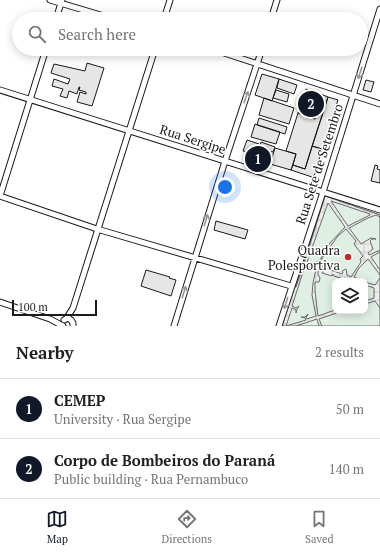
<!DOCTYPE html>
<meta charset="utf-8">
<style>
body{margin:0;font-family:"PT Serif",serif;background:#f6f6f6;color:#202124}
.controls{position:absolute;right:12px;bottom:12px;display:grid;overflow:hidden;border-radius:8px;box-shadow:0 2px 10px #0003}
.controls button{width:36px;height:36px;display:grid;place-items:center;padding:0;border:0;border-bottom:1px solid #e0e0e0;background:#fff;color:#202124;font:20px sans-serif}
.scale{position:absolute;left:12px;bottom:10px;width:85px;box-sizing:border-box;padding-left:4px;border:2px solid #1a1a1a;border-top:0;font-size:11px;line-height:14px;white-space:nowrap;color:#1a1a1a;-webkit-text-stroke:3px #fff;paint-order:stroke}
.you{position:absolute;left:225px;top:187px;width:14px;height:14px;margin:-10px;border:3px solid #fff;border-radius:50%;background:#1a73e8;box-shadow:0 0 0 6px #1a73e833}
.badge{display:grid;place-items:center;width:26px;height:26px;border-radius:50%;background:#111827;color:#fff;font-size:13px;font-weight:700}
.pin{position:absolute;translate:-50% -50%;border:2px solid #fff;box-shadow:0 1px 4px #0006}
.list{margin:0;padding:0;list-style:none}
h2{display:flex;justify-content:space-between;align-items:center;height:52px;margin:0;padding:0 16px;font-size:17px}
h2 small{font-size:13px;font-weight:400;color:#757577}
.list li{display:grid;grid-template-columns:26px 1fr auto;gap:12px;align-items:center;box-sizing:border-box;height:60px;padding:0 16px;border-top:1px solid #e0e0e0}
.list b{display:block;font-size:15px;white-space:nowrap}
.list p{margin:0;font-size:13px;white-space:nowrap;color:#757577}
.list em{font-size:13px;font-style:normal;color:#757577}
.icon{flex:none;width:22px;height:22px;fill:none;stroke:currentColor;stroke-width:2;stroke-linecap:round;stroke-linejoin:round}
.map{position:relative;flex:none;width:380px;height:326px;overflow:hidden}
.search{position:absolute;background:#fff;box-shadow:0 2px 10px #0003;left:12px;right:12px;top:12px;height:44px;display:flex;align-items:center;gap:10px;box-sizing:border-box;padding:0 14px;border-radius:22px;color:#757577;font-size:15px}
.sheet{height:172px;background:#fff}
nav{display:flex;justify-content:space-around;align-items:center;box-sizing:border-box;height:56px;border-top:1px solid #e0e0e0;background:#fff;font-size:11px;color:#757577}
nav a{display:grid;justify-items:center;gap:2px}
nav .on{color:#111827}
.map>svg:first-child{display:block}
.park{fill:#e0efe3;stroke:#6a6a6a;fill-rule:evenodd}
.plaza{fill:url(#plaza-grid);stroke:#6a6a6a;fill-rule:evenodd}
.building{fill:#e6e6e6;stroke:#1a1a1a}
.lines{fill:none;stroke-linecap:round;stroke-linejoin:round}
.street-casing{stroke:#1a1a1a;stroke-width:7}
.street{stroke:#fff;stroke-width:5}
.oneway{stroke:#989898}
.poi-dot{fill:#c62828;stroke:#fff;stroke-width:1.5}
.labels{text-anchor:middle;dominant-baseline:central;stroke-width:3;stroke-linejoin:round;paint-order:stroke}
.street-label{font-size:13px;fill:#1a1a1a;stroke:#fff}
.poi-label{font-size:13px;fill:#1a1a1a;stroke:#fff;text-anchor:end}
</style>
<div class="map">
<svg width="380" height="326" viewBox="0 0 380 326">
<defs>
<pattern id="plaza-grid" width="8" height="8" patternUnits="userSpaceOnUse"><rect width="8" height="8" fill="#ededed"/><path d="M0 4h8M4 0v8" fill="none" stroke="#cbcbcb"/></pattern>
</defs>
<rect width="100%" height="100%" fill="#fff"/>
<path class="park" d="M325 196 380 215V326H281L294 287H296ZM335 281H365V311H335Z"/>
<path class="plaza" d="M325 196 380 215V217L376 215 368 218 349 228 361 244 371 238 376 239H372L370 241 373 249 368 253 369 255 380 250V252L371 257 380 270V275L368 259 359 268 354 277 363 281H351L344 278 343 279 334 276 333 274 332 276 322 273 323 271 318 269V274L320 278 319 282H315V291L318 316 335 310 343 311 319 319 322 326H319L317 319 296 326H281L294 287H296L305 261ZM331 201 370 214V215L348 226ZM328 203 345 227 330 243 320 260 312 264 307 262ZM346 229 356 241 354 244 363 256 360 259 361 262 351 277 347 275 346 269 342 271 343 273 342 274 322 267 321 260 327 251 338 236ZM305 266 316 269 313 283 312 295 316 316 307 319 306 317 308 315V314L305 317H301L305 318 306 320 286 326 292 308 296 310V313L297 309 299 306 296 308 292 306Z
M380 278V308L375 301 365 304V301L374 298V288L365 285V282L375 285Z"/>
<path class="building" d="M87 63 104 68 92 106 77 102 80 92 86 94V92L79 90 80 87H79L77 94 69 91 67 98 60 96 63 89 52 86 54 79 68 84 70 79 51 73 54 64 85 71Z
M262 74 279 79 272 101 255 95Z
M279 79 297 85 294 94 277 88Z
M366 80 374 82 371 92 363 90Z
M306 89 323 95 315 119 298 113Z
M276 90 289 94 287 102 273 98Z
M323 95 328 97 305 169 293 165 296 154 286 151 298 113 315 119Z
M328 97 338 100 322 149 312 146Z
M264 98 294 108 289 124 259 115Z
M259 118 287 127 285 134 257 125Z
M255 124 280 132 276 144 251 137Z
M247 140 259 144 255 155 251 154 252 153 243 151Z
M261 142 275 147 273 152 268 151 264 163 256 160Z
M312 146 322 149 315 174 312 177 291 170 293 165 305 169Z
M275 148 296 154 291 170 270 164Z
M375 165 378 166 377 169 380 170V183L371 181Z
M216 221 248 230 245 239 214 230Z
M146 270 170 277 169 278 176 280 171 296 141 286Z"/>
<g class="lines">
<g class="street-casing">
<path id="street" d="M50 0 114 19
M56 19 62 0
M164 19 170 0
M271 19 277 0
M212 49 380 104
M0 90 380 210
M0 196 97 229 291 286
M0 196 46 49
M0 302 50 319 63 326
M66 319 73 308 155 49
M64 320 68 318 71 320 73 323V326
M174 326 225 161 262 49
M279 326 323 192 380 9"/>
</g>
<use href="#street" class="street"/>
</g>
<defs><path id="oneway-shaft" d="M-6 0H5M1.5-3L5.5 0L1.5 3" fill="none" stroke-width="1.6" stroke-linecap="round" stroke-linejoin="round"/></defs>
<g class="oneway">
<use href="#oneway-shaft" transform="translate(360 73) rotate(108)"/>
<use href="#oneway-shaft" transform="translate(246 97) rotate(-71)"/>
<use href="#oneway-shaft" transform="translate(206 220) rotate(-73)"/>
<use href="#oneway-shaft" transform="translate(184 292) rotate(-73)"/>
<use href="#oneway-shaft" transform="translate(286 303) rotate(107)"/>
</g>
<circle class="poi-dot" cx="348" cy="257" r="4"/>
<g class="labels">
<g class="street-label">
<text transform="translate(193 139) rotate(18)">Rua Sergipe</text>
<text transform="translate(319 164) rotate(-72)">Rua Sete de Setembro</text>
</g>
<g class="poi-label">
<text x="340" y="250">Quadra<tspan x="340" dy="15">Polesportiva</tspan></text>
</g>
</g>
</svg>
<div class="controls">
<button><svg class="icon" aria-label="layers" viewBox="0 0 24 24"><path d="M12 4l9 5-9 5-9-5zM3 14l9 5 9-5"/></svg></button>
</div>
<div class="scale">100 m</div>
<div class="you"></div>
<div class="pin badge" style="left:258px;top:159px">1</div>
<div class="pin badge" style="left:311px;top:104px">2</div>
<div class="search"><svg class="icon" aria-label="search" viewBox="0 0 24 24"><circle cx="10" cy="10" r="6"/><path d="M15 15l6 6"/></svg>Search here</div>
</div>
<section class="sheet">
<h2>Nearby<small>2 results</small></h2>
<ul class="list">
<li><span class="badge">1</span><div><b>CEMEP</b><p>University · Rua Sergipe</p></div><em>50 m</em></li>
<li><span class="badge">2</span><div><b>Corpo de Bombeiros do Paraná</b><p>Public building · Rua Pernambuco</p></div><em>140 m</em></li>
</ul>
</section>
<nav>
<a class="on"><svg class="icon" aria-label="map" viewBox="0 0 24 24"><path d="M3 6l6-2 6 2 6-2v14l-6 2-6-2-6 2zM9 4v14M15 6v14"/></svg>Map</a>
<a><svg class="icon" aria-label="directions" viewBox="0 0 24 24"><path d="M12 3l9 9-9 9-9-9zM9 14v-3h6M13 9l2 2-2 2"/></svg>Directions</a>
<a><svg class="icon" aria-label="saved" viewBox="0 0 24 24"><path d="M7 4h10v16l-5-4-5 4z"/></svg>Saved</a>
</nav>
